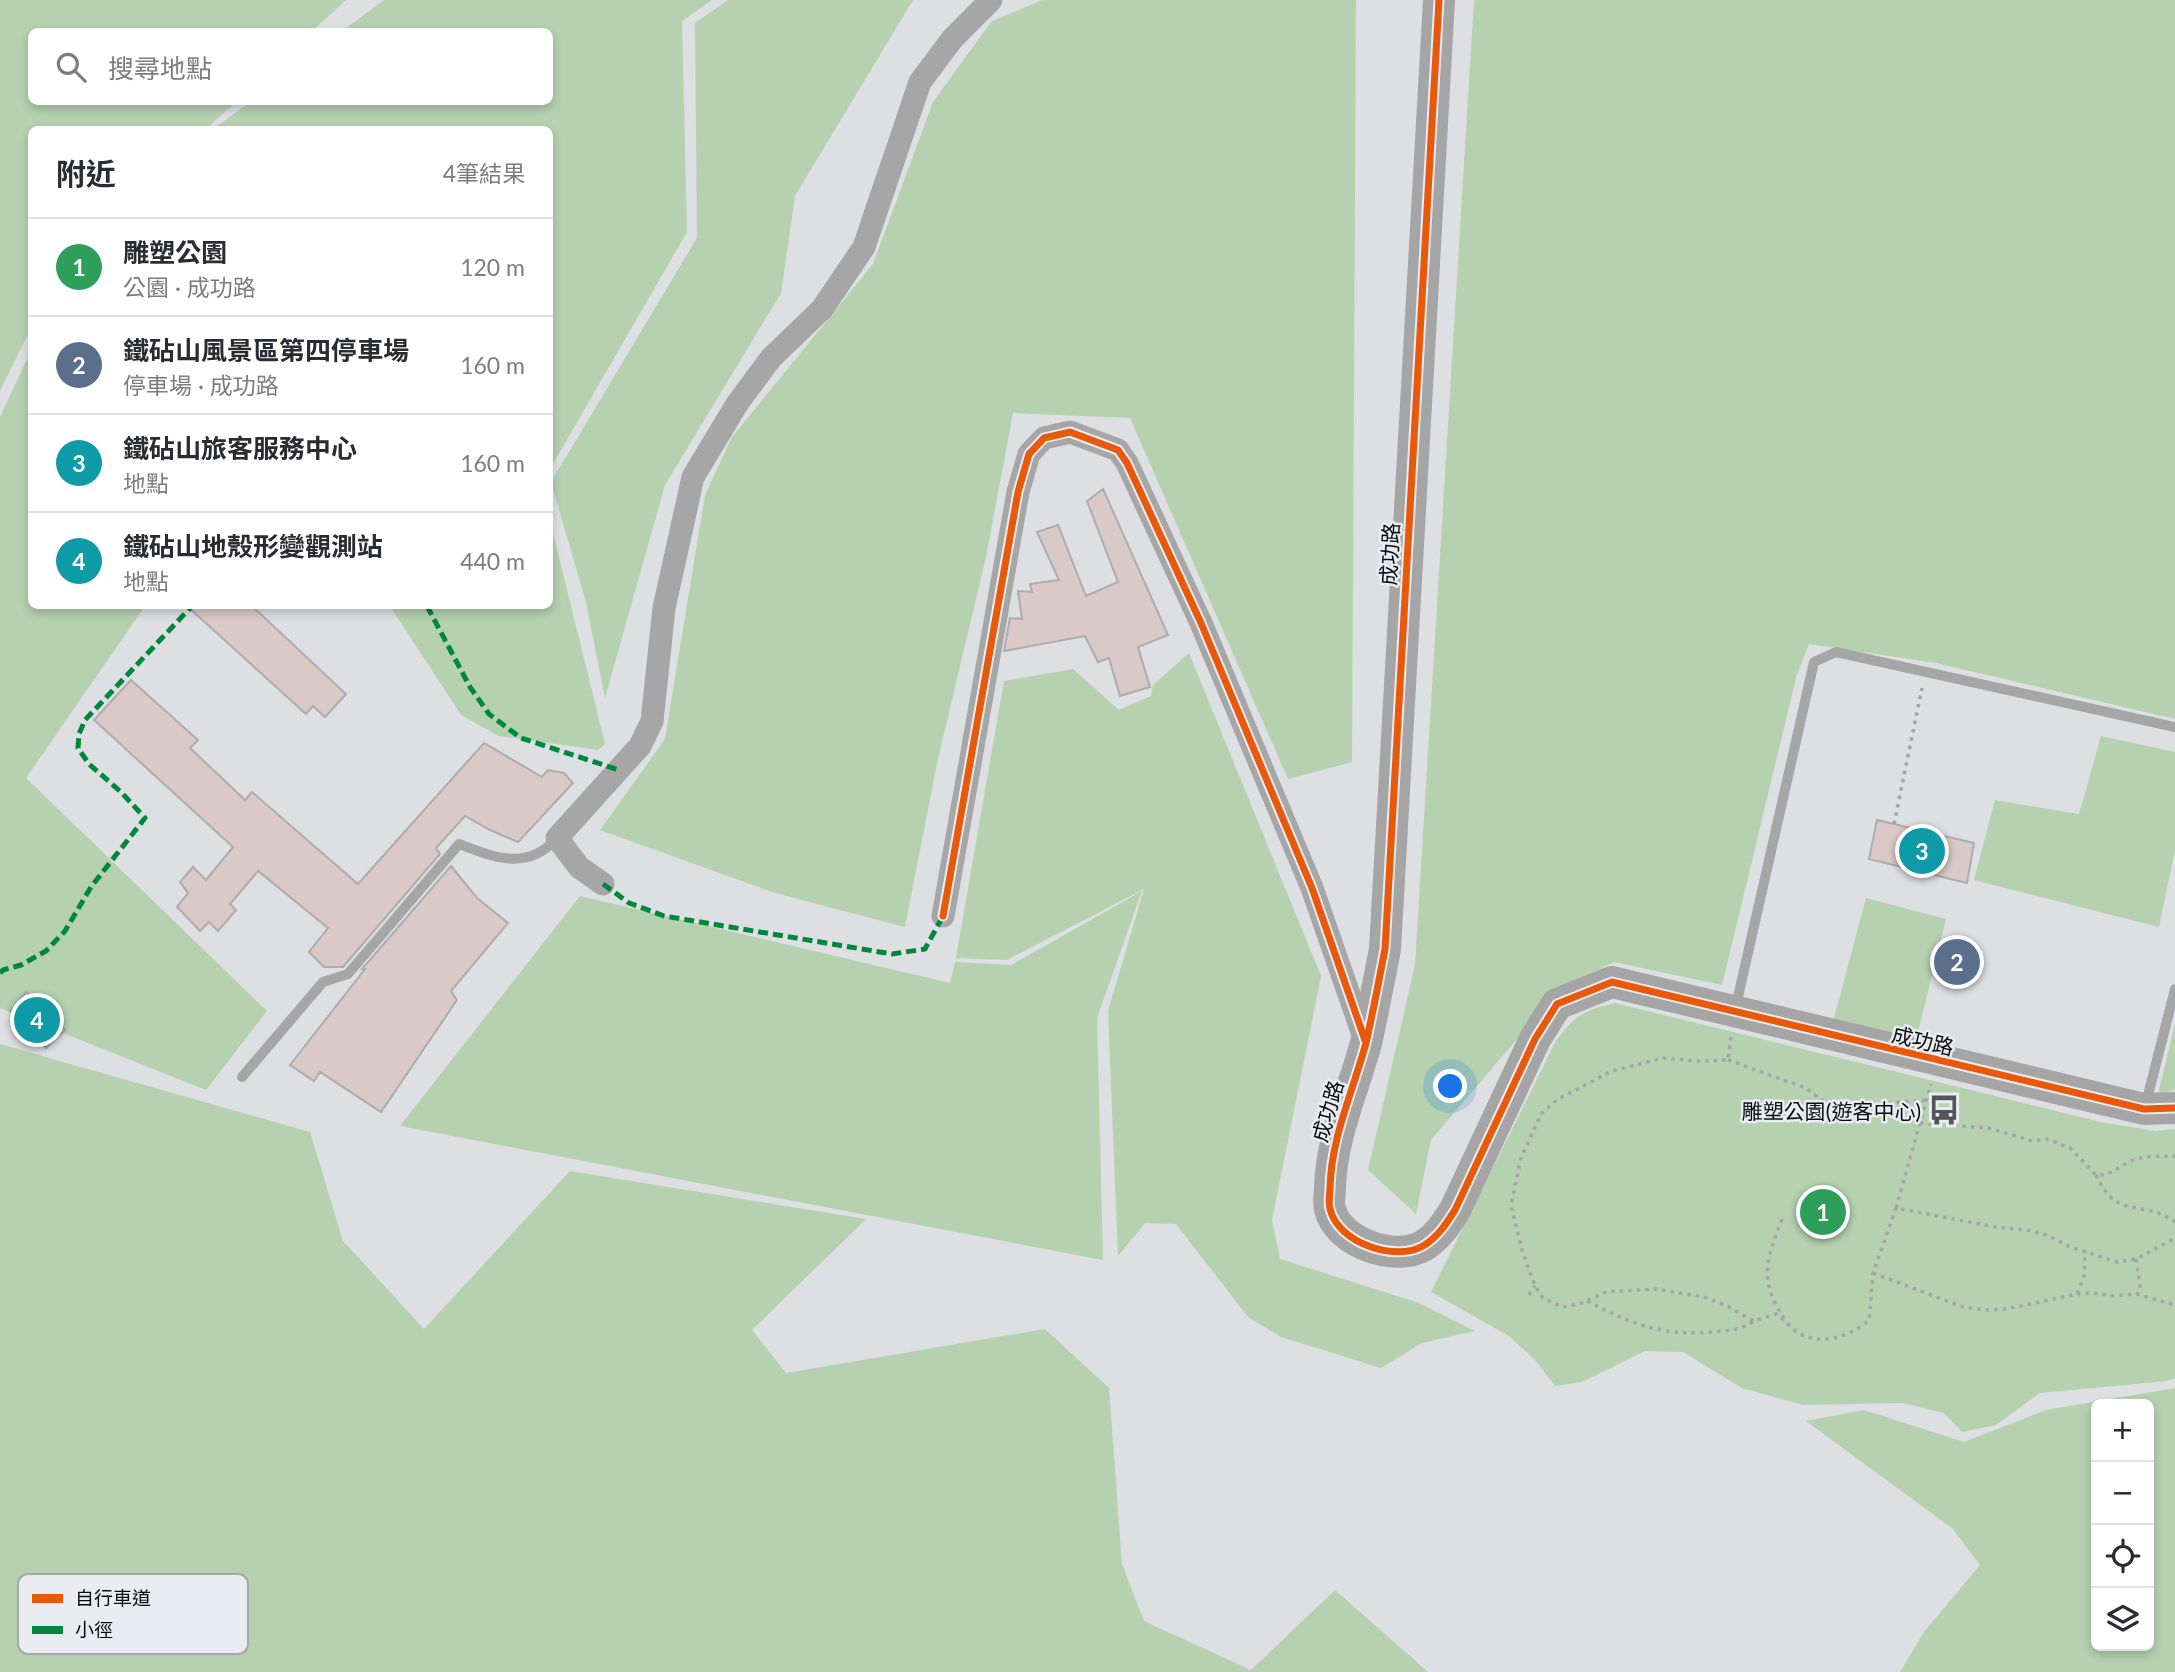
<!DOCTYPE html>
<html lang="zh-TW">
<meta charset="utf-8">
<style>
body{margin:0;font-family:Lato,"Noto Sans TC",sans-serif;background:#f2f2f3;color:#2b2b33}
.controls{position:absolute;right:21px;bottom:21px;display:grid;overflow:hidden;border-radius:10px;box-shadow:0 4px 10px #0003}
.controls button{width:63px;height:63px;display:grid;place-items:center;padding:0;border:0;border-bottom:2px solid #e1e1e2;background:#fff;color:#2b2b33;font:35px sans-serif}
.you{position:absolute;left:1451px;top:1087px;width:24px;height:24px;margin:-18px;border:5px solid #fff;border-radius:50%;background:#1a73e8;box-shadow:0 0 0 10px #1a73e833}
.badge{display:grid;place-items:center;width:46px;height:46px;border-radius:50%;background:#545558;color:#fff;font-size:23px;font-weight:700}
.pin{position:absolute;translate:-50% -50%;border:4px solid #fff;box-shadow:0 2px 7px #0006}
.list{margin:0;padding:0;list-style:none}
h2{display:flex;justify-content:space-between;align-items:center;height:91px;margin:0;padding:0 28px;font-size:30px}
h2 small{font-size:23px;font-weight:400;color:#7c7c81}
.list li{display:grid;grid-template-columns:46px 1fr auto;gap:21px;align-items:center;box-sizing:border-box;height:98px;padding:0 28px;border-top:2px solid #e1e1e2}
.list b{display:block;font-size:26px;white-space:nowrap}
.list p{margin:0;font-size:23px;white-space:nowrap;color:#7c7c81}
.list em{font-size:23px;font-style:normal;color:#7c7c81}
.icon{flex:none;width:38px;height:38px;fill:none;stroke:currentColor;stroke-width:2;stroke-linecap:round;stroke-linejoin:round}
.map{position:relative;flex:none;width:2175px;height:1672px;overflow:hidden}
.search{position:absolute;background:#fff;box-shadow:0 4px 10px #0003;left:28px;top:28px;width:525px;height:77px;display:flex;align-items:center;gap:18px;box-sizing:border-box;padding:0 24px;border-radius:10px;color:#7c7c81;font-size:26px}
.panel{position:absolute;background:#fff;box-shadow:0 4px 10px #0003;left:28px;top:126px;width:525px;height:483px;border-radius:10px}
.map>svg:first-child{display:block}
.green{fill:#b5d1b0;fill-rule:evenodd}
.building{fill:#dac9c6;stroke:#adacae;stroke-width:2}
.lines{fill:none;stroke-linecap:round;stroke-linejoin:round}
.path{stroke:#a5a4a6;stroke-width:3.5;stroke-dasharray:3.5 5;stroke-linecap:butt}
.lane{stroke:#a6a6a6;stroke-width:10}
.street{stroke:#a6a6a6;stroke-width:23}
.secondary{stroke:#a5a5a6;stroke-width:32}
.quiet{stroke:#00873e;stroke-width:5;stroke-dasharray:10 5;stroke-linecap:butt}
.cycleway-casing{stroke:#e9ecf0;stroke-width:11}
.cycleway{stroke:#e8590c;stroke-width:7}
.labels{text-anchor:middle;dominant-baseline:central;stroke-width:5;stroke-linejoin:round;paint-order:stroke}
.street-label{font-size:21px;fill:#0b0b0d;stroke:#e9ecf0}
.poi-label{font-size:21px;fill:#0b0b0d;stroke:#e9ecf0;text-anchor:end}
.key{fill:#e9ecf0;stroke:#a6a8ac;stroke-width:2}
.key-label{font-size:19px;fill:#0b0b0d}
</style>
<div class="map">
<svg width="2175" height="1672" viewBox="0 0 2175 1672">
<rect width="100%" height="100%" fill="#dddfe2"/>
<path class="green" d="M0 0H346L312 31 32 32V102H236L206 129 32 130 31 328 0 391Z
M384 0H712L682 21 687 232 550 469V130L213 129 250 102H550V32L342 31Z
M728 0H913L795 196 781 293 665 485 605 698 586 602 551 482 697 238 695 23Z
M1042 0H1356L1352 762 1288 779 1130 418 1013 413 986 557 937 763 905 927 775 893 600 830 665 739 705 495 732 437 873 264 933 102 991 22Z
M1474 0H2175V719L1936 663 1809 644 1797 674 1722 985 1614 962 1558 991 1431 1140 1416 1214 1368 1170 1415 965Z
M31 351 32 606H145L26 778 267 1011 206 1090 0 1008V417Z
M550 521 605 744 598 750 499 736 461 715 390 606H550Z
M1189 653 1321 976 1272 1220 1280 1259 1419 1303 1475 1331 1422 1343 1381 1368 1281 1337 1248 1317 1176 1224 1145 1223 1118 1256 1108 1011 1144 889 1007 960 956 958 1004 681 1073 669 1119 710 1151 696 1153 685Z
M2101 736 2175 752V850L2159 927 1974 880 1995 800 2079 814Z
M1142 891 1097 1018 1103 1260 400 1126 580 896 950 983 955 962 1011 965Z
M1866 898 1946 919 1915 1044 1832 1026Z
M1615 1003 2101 1122 2156 1131 2175 1129V1378L2167 1381 2040 1393 1996 1425 1962 1432 1944 1413 1902 1403 1803 1405 1742 1388 1683 1352 1645 1351 1582 1382 1555 1386 1535 1360 1509 1336 1431 1292 1555 1043C1573 1016 1583 1011 1615 1003Z
M2175 1024V1090L2158 1094Z
M0 1044 310 1132 343 1241 424 1329 570 1171 866 1219 752 1330 786 1373 1045 1329 1109 1388 1122 1564 1144 1621 1251 1670 1335 1590 1428 1672H0Z
M2175 1388V1672H1900L1924 1632 1980 1565 1953 1529 1806 1421 1864 1410 1964 1442 2046 1410ZM2096 1404H2149V1646H2096Z"/>
<path class="building" d="M1103 489 1168 635 1138 647 1150 687 1120 696 1109 658 1098 662 1085 636 1004 651 1010 618 1022 619 1018 591 1032 592 1030 584 1059 580 1037 532 1058 525 1086 596 1118 582 1087 501Z
M187 606H252L346 694 325 717 313 706 306 714Z
M131 680 198 740 190 748 245 800 252 792 358 884 484 743 542 777 548 770 564 773 573 783 518 842 490 830 465 816 436 848 440 854 343 967H324L309 952 328 928 258 871 230 904 236 910 218 931 209 922 200 931 177 907 188 893 180 882 193 867 206 880 233 847 94 720Z
M1877 820 1974 843 1967 883 1869 859Z
M451 866 477 898 508 923 451 991 457 1000 381 1112 320 1072 314 1081 290 1065 365 969H362Z
M26 992 65 1030 46 1048 10 1011Z"/>
<g class="lines">
<path class="path" d="M1894 824 1922 688
M1731 1037 1728 1060 1698 1061 1663 1058 1612 1071 1558 1099 1541 1114 1521 1158 1511 1205 1522 1250 1535 1286 1543 1298 1562 1307 1579 1304 1606 1292 1656 1289 1704 1297 1727 1306 1754 1321 1776 1314C1783 1318 1787 1324 1793 1329 1816 1348 1849 1338 1869 1320L1873 1273 1896 1208 1995 1227 2028 1230 2047 1235 2068 1246 2117 1262 2136 1259 2175 1238
M1728 1060 1806 1088 1823 1101 1854 1106 1926 1100
M1920 1123 1988 1128 2033 1141 2047 1139 2070 1148 2096 1175C2114 1176 2120 1164 2136 1159 2149 1155 2162 1157 2175 1156
M2096 1175C2117 1222 2143 1198 2175 1222
M1896 1208 1931 1084
M1782 1219C1767 1258 1758 1280 1784 1318
M2136 1259 2140 1286 2137 1294
M1873 1273 1963 1307 1986 1310 2007 1309 2077 1294 2084 1276 2085 1251
M2077 1294 2092 1293 2113 1296 2137 1294 2175 1305
M1529 1295 1535 1286
M1587 1301C1633 1324 1659 1336 1712 1332 1727 1331 1741 1330 1754 1321"/>
<path class="lane" d="M1735 1010 1814 662 1836 652 2175 727
M242 1077 323 982 348 974 459 844C495 858 528 871 557 838
M2145 1107 2175 989"/>
<path class="street" d="M603 884 579 867 557 838 640 746 652 721 664 608 693 477 737 404 771 358 822 309 864 247 920 82 953 38 991 0
M943 916 1018 492 1029 454 1044 438 1070 432 1118 450 1127 463 1201 623 1312 888 1366 1043"/>
<path class="secondary" d="M1439 0 1385 949C1379 980 1373 1012 1366 1043 1353 1091 1331 1138 1330 1188 1330 1194 1328 1203 1330 1209 1338 1243 1395 1262 1423 1246 1438 1237 1446 1224 1455 1210L1535 1039 1557 1004 1612 982 2144 1109 2175 1108"/>
<path class="quiet" d="M427 606 470 687 489 714 521 738 619 770
M603 884 629 903 664 916 892 954 925 949 943 916
M0 973 3 970 21 965 46 951 65 931 91 887 145 818 121 792 89 764 78 748 79 734 85 720 192 606"/>
<g class="cycleway-casing">
<path id="cycleway" d="M1439 0 1385 949C1379 980 1373 1012 1366 1043 1353 1091 1331 1138 1330 1188 1330 1194 1328 1203 1330 1209 1338 1243 1395 1262 1423 1246 1438 1237 1446 1224 1455 1210L1535 1039 1557 1004 1612 982 2144 1109 2175 1108
M943 916 1018 492 1029 454 1044 438 1070 432 1118 450 1127 463 1201 623 1312 888 1366 1043"/>
</g>
<use href="#cycleway" class="cycleway"/>
</g>
<defs>
<g id="bus-bare" transform="scale(2.415)"><path d="M-5-6H5V4H4V6H2V4H-2V6H-4V4H-5ZM-3.5-4V0h7V-4ZM-3.5 1.2v1.5H-2V1.2ZM2 1.2v1.5H3.5V1.2Z" fill="#545558" stroke="#e9ecf0" stroke-width="2.5" paint-order="stroke"/></g>
</defs>
<g fill-rule="evenodd">
<use href="#bus-bare" x="1944" y="1110"/>
</g>
<g class="labels">
<g class="street-label">
<text transform="translate(1389 554) rotate(-87)">成功路</text>
<text transform="translate(1923 1040) rotate(13)">成功路</text>
<text transform="translate(1327 1111) rotate(-74)">成功路</text>
</g>
<g class="poi-label">
<text x="1921" y="1110">雕塑公園(遊客中心)</text>
</g>
</g>
<rect x="18" y="1574" width="230" height="80" rx="10" class="key"/>
<rect x="32" y="1594" width="31" height="9" fill="#e8590c"/>
<rect x="32" y="1626" width="31" height="8" fill="#00873e"/>
<g class="key-label">
<text x="75" y="1605">自行車道</text>
<text x="75" y="1637">小徑</text>
</g>
</svg>
<div class="controls">
<button>+</button>
<button>−</button>
<button><svg class="icon" aria-label="locate" viewBox="0 0 24 24"><circle cx="12" cy="12" r="6"/><path d="M12 2v4M12 18v4M2 12h4M18 12h4"/></svg></button>
<button><svg class="icon" aria-label="layers" viewBox="0 0 24 24"><path d="M12 4l9 5-9 5-9-5zM3 14l9 5 9-5"/></svg></button>
</div>
<div class="you"></div>
<div class="pin badge" style="left:1823px;top:1212px;background:#2e9e5b">1</div>
<div class="pin badge" style="left:1957px;top:962px;background:#5c6f8a">2</div>
<div class="pin badge" style="left:1922px;top:851px;background:#0f9aa8">3</div>
<div class="pin badge" style="left:37px;top:1020px;background:#0f9aa8">4</div>
<div class="search"><svg class="icon" aria-label="search" viewBox="0 0 24 24"><circle cx="10" cy="10" r="6"/><path d="M15 15l6 6"/></svg>搜尋地點</div>
<section class="panel">
<h2>附近<small>4筆結果</small></h2>
<ul class="list">
<li><span class="badge" style="background:#2e9e5b">1</span><div><b>雕塑公園</b><p>公園 · 成功路</p></div><em>120 m</em></li>
<li><span class="badge" style="background:#5c6f8a">2</span><div><b>鐵砧山風景區第四停車場</b><p>停車場 · 成功路</p></div><em>160 m</em></li>
<li><span class="badge" style="background:#0f9aa8">3</span><div><b>鐵砧山旅客服務中心</b><p>地點</p></div><em>160 m</em></li>
<li><span class="badge" style="background:#0f9aa8">4</span><div><b>鐵砧山地殼形變觀測站</b><p>地點</p></div><em>440 m</em></li>
</ul>
</section>
</div>
